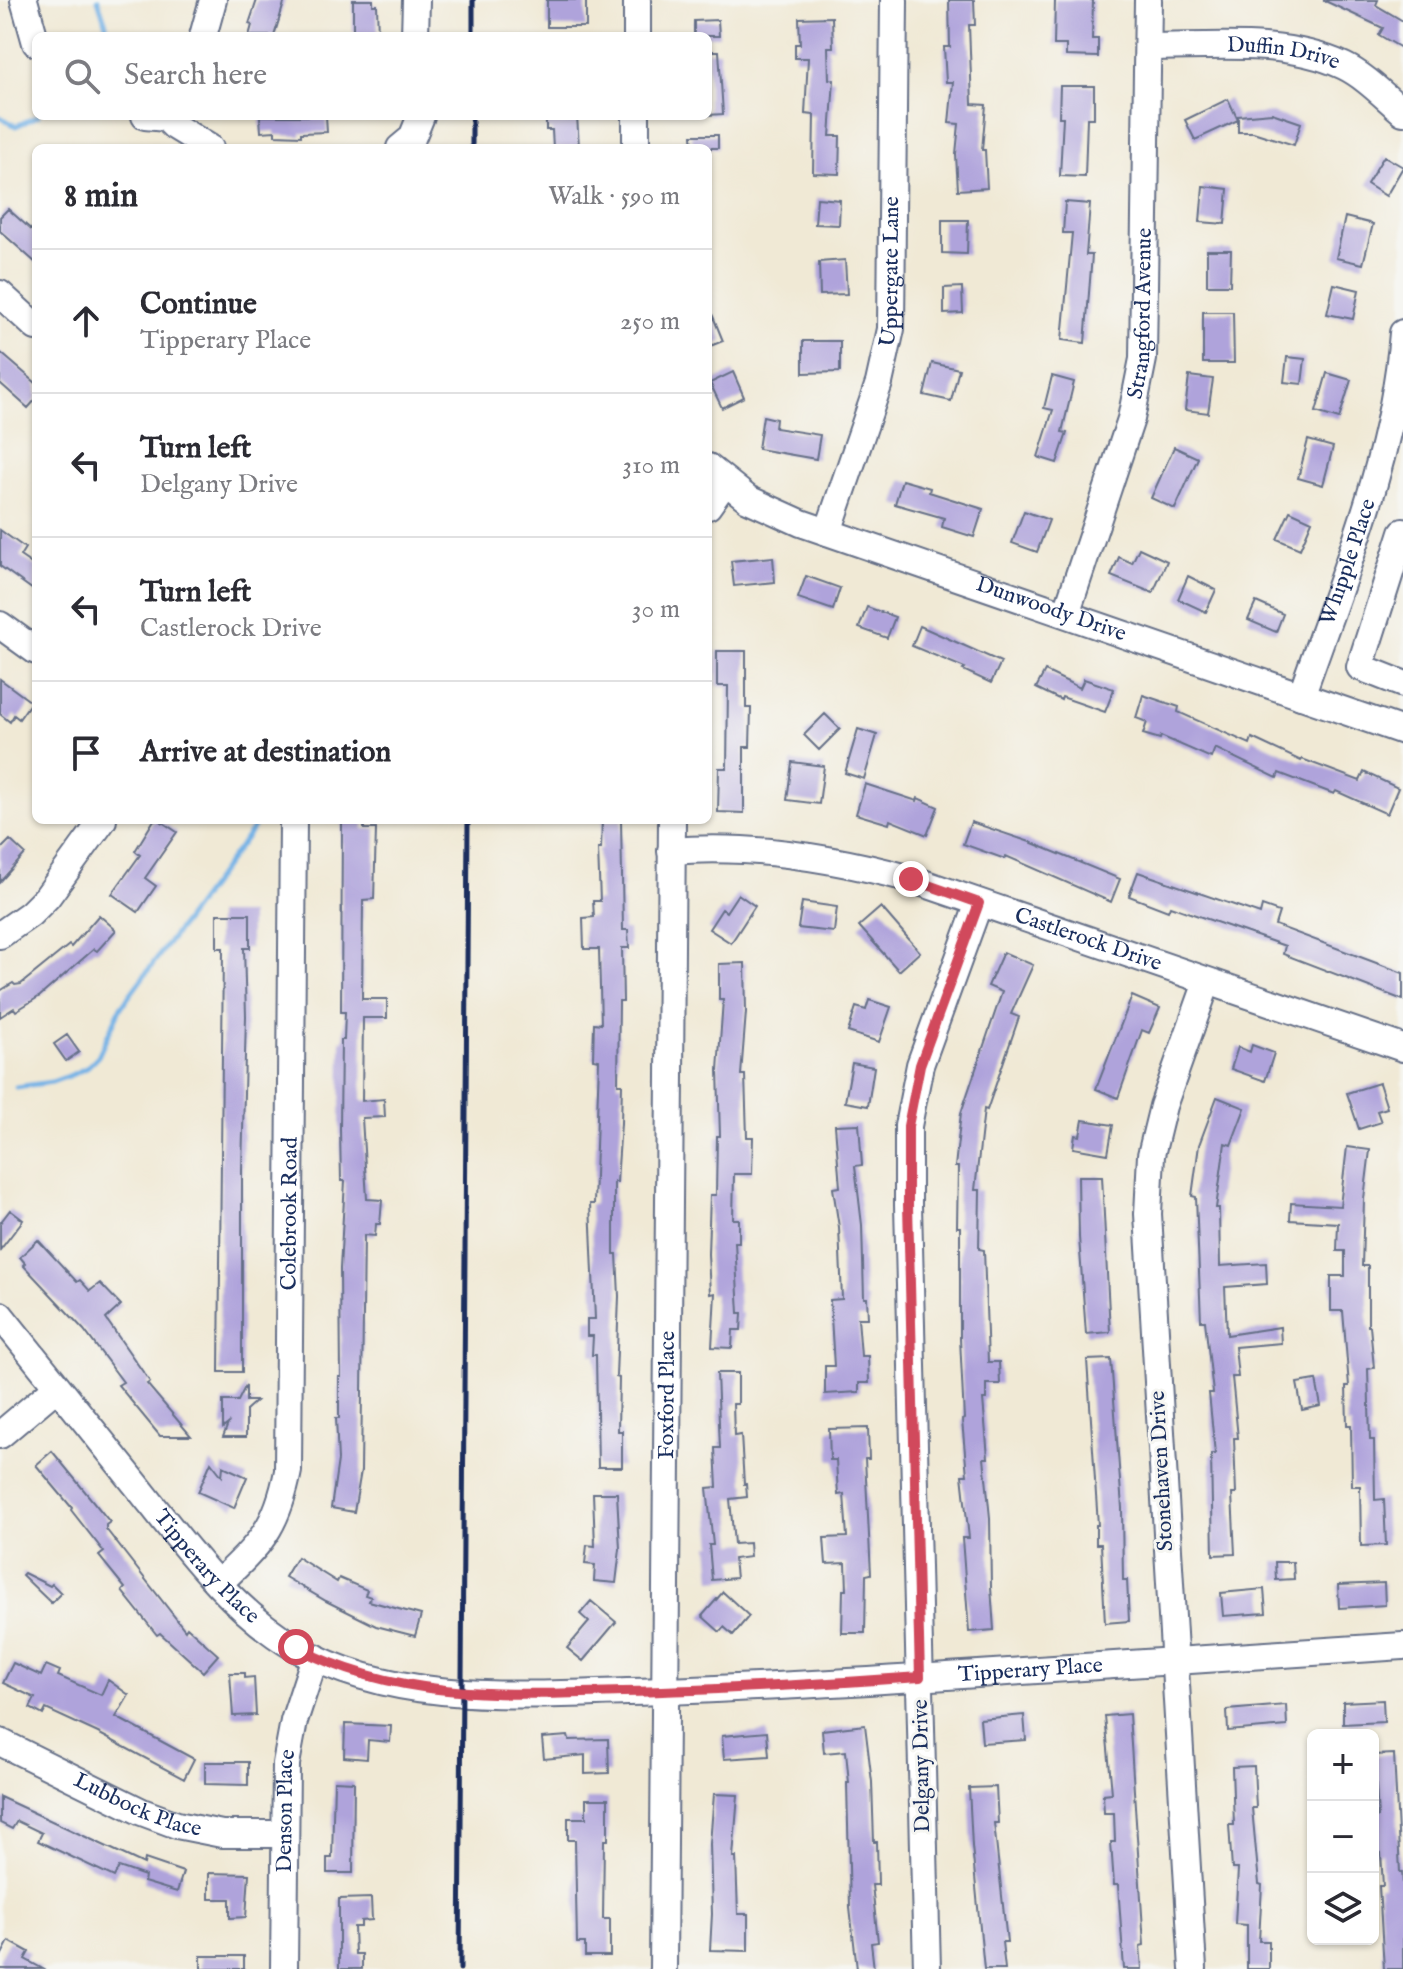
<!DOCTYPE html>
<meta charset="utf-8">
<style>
body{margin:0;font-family:"IM FELL English",serif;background:#f2f2f3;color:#2b2b33}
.controls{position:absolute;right:24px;bottom:24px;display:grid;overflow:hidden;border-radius:12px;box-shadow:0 2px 6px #0004}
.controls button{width:72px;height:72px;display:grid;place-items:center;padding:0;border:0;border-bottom:2px solid #e1e1e2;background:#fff;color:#2b2b33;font:40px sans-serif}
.stop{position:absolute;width:24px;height:24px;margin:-18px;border:6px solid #d1495b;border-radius:50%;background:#fff}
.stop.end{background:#d1495b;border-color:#fff;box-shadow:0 2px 8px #0008}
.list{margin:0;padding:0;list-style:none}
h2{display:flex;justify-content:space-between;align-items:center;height:104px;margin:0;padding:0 32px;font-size:34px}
h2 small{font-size:26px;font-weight:400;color:#7c7c81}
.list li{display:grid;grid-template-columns:52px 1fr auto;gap:24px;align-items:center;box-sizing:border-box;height:144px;padding:0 32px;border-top:2px solid #e1e1e2}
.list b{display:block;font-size:30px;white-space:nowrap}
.list p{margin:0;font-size:26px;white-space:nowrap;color:#7c7c81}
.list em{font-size:26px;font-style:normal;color:#7c7c81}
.icon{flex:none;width:44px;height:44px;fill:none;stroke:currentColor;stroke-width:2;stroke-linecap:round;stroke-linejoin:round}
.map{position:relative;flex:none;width:1403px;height:1969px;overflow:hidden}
.search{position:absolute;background:#fff;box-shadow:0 2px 6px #0004;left:32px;top:32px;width:680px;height:88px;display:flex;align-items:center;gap:20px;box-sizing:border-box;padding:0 28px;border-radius:12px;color:#7c7c81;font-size:30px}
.panel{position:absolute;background:#fff;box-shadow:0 2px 6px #0004;left:32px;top:144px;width:680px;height:680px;border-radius:12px}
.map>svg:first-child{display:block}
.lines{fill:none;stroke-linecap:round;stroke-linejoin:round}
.stream{stroke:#74b2e6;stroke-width:5}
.building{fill:#afa3db}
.minor-casing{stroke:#667088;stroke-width:30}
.minor{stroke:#fff;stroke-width:26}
.rail{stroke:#1b2f5e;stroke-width:5}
.route{stroke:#d1495b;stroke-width:10}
.labels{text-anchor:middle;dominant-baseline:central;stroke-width:6;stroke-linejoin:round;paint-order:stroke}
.street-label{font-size:22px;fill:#1b2f5e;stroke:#f6f6f2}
</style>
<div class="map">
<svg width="1403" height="1969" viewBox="0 0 1403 1969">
<rect width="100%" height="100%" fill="#f6f6f2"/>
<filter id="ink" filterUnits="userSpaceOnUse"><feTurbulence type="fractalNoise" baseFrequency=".0125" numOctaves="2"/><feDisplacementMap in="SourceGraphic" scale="16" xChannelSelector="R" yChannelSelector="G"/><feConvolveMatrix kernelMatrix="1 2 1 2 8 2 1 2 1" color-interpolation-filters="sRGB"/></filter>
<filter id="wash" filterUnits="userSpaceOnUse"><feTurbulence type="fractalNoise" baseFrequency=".006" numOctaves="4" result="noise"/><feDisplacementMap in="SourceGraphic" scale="32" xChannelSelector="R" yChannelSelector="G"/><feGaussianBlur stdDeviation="1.8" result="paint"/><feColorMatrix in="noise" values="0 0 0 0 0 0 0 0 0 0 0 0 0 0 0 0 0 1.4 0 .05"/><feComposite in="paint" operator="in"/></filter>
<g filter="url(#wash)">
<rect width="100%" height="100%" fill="#f0e9d5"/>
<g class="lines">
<path class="stream" d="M98 0 106 24 107 36
M0 117 16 126 38 116
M16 1087 52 1082 71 1075 86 1068 98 1056 121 1007 254 827"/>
</g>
<g id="blocks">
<path class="building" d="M257 0H285L274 36H249L252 25 249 24Z
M353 0H373V5H377L378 36H356V32H353Z
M547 0H586V27H547Z
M949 0H974L975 25H969L972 104 986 105 982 150H985L987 188 958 190 956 154 959 124 949 123 953 82H946L944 47H950Z
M1055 0H1093L1092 39H1098V57L1066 56V45H1054Z
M1323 0H1378L1376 5 1403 21V49L1379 35 1383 28Z
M832 17 833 47H828L829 79 834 80 830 136H840L839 174 813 173 814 115 805 114 808 58H795V44H800L799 18Z
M718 20 719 36H694V21Z
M708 51H719L723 114 708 115Z
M1060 86H1094V118H1087L1085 177 1060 176 1063 117H1059Z
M1228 99 1238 120 1195 140 1185 120Z
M1272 113 1301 123 1294 145 1253 132H1238V116Z
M260 116H326L327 132 301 133V136L275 135V131L261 132Z
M546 116H577L579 147 553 148 552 130H546Z
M692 135H718V148H693Z
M1384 156 1403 167 1386 196 1367 184Z
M1203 186 1228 189 1225 224 1200 222Z
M817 198 840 200 839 225 815 224Z
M1065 202 1090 204 1086 255H1092L1085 343 1062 340 1072 233H1063Z
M8 209 36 234V263L0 231V217Z
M1345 217 1373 224 1363 264 1336 258Z
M942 220H968L967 254 942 253Z
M1207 250H1231L1230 285H1207Z
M845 260 847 294 820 295 819 262Z
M1334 284 1359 290 1353 319 1327 314Z
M962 287 963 313 944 314V288Z
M708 304 723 341 708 347Z
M1203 312H1233L1234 363H1203Z
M803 341H840V372L803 373Z
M0 352 36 383V399L28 408 0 383Z
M1287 357 1305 359 1302 384 1284 382Z
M932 363 959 369 951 401 924 395Z
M733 372 744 397 722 408 710 383Z
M1327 373 1351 380 1339 419 1316 412Z
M1052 376 1074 382 1062 432 1067 433 1057 463 1038 457 1053 410 1044 408Z
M1189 376 1213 379 1208 413 1185 410Z
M763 416 776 419 775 428 820 435 816 459 758 449Z
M1308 440 1333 447 1323 485 1298 478Z
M1174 447 1198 458 1175 509 1151 498Z
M902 480 930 488 929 492 983 509 974 537 942 527 944 518 895 504Z
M1024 511 1049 520 1037 552 1012 543Z
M1290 511 1312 521 1300 549 1277 539Z
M0 530 25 548 20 556 36 567V592L0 566Z
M1139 548 1167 561 1153 593 1111 576 1119 557 1132 563Z
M773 557 775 582 734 586 731 561Z
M806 576 840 588 833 610 798 598Z
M1188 576 1216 590 1206 612 1178 599Z
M1256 602 1283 614 1276 632 1248 620Z
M867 607 895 617 887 638 859 628Z
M920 626 1001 662 991 683 963 670 965 668 912 646Z
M717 651H746V708H751L750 747H744V813L718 812 719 768H727L728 686H717Z
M1045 671 1080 688 1084 679 1114 689 1105 712 1062 697 1061 700 1036 688Z
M0 679 31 702 19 719 14 715 10 722 0 714Z
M1143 695 1179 707 1178 712 1250 744 1252 738 1301 761 1302 759 1360 781 1364 772 1398 788 1387 814 1336 791 1334 794 1279 773 1277 778 1215 748 1211 758 1161 736 1160 739 1143 734 1147 722 1136 718Z
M825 714 840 729 819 750 804 735Z
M858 729 877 735 864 779 845 773Z
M792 762 824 766 819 804 787 800Z
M865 784 917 801 918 798 938 807 927 835 890 820 889 824 856 814Z
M154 820H159L177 832 145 878 156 886 138 912 112 894 140 855 135 851Z
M602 820H621L623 930H628L629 948H622L623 1001H619L618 1084H622L621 1123 617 1182H614V1254H617L619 1296 616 1377 619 1378 618 1431H622V1467H598L596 1355H592L593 1336H587V1319H595L590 1204H594L599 1060 593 1059 594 1023 601 1024 599 949H584L583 918 594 917 593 901H600L598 849H601Z
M342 822H364V829H376L374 899 363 900 362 999H387V1018H363L362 1101 384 1099 385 1117 362 1118 367 1199 382 1200 380 1224H376L375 1236 364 1235 361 1471 354 1512 331 1508 338 1460 336 1418H339V1377H341L340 1269 345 1181H341L340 1129 341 1040H344L345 1012H341Z
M971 822 1030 842 1120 879 1111 902 1006 856 1005 859 963 844Z
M10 840 25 854 0 882V850Z
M1138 872 1260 914 1262 906 1279 912 1275 925 1403 973V1000L1283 954 1285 946 1170 906 1168 911 1129 896Z
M738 894 755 906 731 943 709 929 722 909 726 912Z
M802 902 837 907 834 932 798 928Z
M881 907 920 952 899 971 859 926Z
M217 914H250V948H244L246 1016 242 1170V1372H219L223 948H217Z
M99 915 116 930 97 951 94 949 40 996 16 1011 14 1008 0 1017V991L13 983 15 985 21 984 69 945 71 947Z
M1003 952 1033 965 1011 1014 1019 1017 987 1110 984 1109 975 1190H980L979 1249 984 1250 988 1362H999L1000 1384H986V1399H983L988 1458H984L990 1518 991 1587 994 1630 969 1632 962 1538H969L962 1475H967L962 1420 964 1419 960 1339V1227H957L958 1167H955L961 1113 1002 992 988 986Z
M745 963 746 1012 741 1075H745L747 1137H753L752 1174H734L733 1219H739V1242H735L739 1313H742L741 1330H733L732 1348 712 1347 715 1293 710 1294 708 1254 710 1195H716L717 1136H720L718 1070 723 1000H719V964Z
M1132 996 1160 1008 1149 1033 1142 1030 1118 1098 1096 1089Z
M869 1000 891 1007 879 1042 848 1032 856 1007 866 1010Z
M67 1035 79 1052 66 1061 54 1044Z
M1252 1045 1274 1053 1265 1081 1231 1069 1238 1047 1250 1052Z
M852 1063 874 1067 868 1106 845 1102Z
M1379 1083 1387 1108 1377 1111 1381 1122 1359 1129 1347 1093Z
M1217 1097 1245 1108 1231 1145 1225 1143 1216 1208H1219L1220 1266 1266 1263 1267 1284 1225 1287 1227 1335 1280 1327 1281 1343 1235 1347 1238 1377H1232L1238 1438H1234L1236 1494H1232L1235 1554 1213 1555 1211 1454H1215L1209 1393H1213L1205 1321H1201L1196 1197 1192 1196 1199 1145Z
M1083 1120 1113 1125 1108 1154 1073 1148 1075 1135 1080 1136Z
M859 1124 862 1165 855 1166 862 1225 864 1298H867L868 1318H858L861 1356H868L869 1383H859V1392L825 1394V1366H834L830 1300 842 1299 839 1227 833 1188 840 1187 835 1125Z
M1347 1147 1370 1150 1364 1199 1362 1266H1368V1326H1370L1374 1368 1368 1369 1370 1440H1374L1375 1500 1384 1499 1386 1545 1361 1546 1360 1486H1352L1351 1425H1347L1346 1386H1349L1343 1311H1331V1276H1345V1251H1337L1338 1223 1290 1220 1291 1203 1340 1206Z
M1078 1176H1102L1110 1332 1086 1334 1079 1237Z
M10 1210 23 1220 0 1250V1223Z
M38 1240 77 1282 80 1280 90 1291 100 1283 121 1305 106 1319 150 1382 147 1384 191 1436H160L118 1385 123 1382 84 1330 23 1265 25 1263 20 1257Z
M1111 1359 1122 1508 1123 1580H1127L1129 1621 1105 1623 1101 1544H1096V1525H1098L1087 1360Z
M717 1373H738V1404H733L734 1436 741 1435 744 1484H746L747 1497 730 1499 734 1544 749 1543 750 1557 734 1559 736 1578 712 1580 709 1545H713L707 1488 717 1487 715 1448H720Z
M1316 1380 1321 1406 1302 1410 1297 1383Z
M246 1385V1401H256L246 1410V1437H223L228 1424 223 1428V1401H238Z
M868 1428 869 1459H865L871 1574 866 1575 865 1633H842L843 1590H847L846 1563 826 1564 824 1538 847 1537 844 1494 838 1495 836 1460H830L829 1429Z
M52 1451 110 1522 106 1525V1529L185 1630 187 1627 218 1655 203 1672 160 1633 157 1635 122 1591 125 1588 99 1556 104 1552 71 1510 72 1508 36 1465Z
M211 1462 222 1476 223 1466 247 1477 234 1508 198 1492Z
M593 1493H617L620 1549 616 1583 594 1581 595 1565 585 1564 587 1545 595 1546Z
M297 1557 337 1582 339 1578 367 1590 365 1595 371 1597 369 1601 421 1615 415 1636 376 1626 326 1601 285 1577Z
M1275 1562H1293L1294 1579 1276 1580Z
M24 1573 50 1586 52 1584 61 1593 51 1603 22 1575Z
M1384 1583 1385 1605 1339 1608 1338 1585Z
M1264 1589 1266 1613 1223 1616 1221 1593Z
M723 1592 749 1616 733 1635 724 1627 720 1632 702 1616Z
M591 1601 616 1622 583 1661 567 1648 589 1622 580 1614Z
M13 1663 41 1676 46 1665 60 1671 58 1676 101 1695 108 1680 129 1695 116 1717 194 1759 184 1779 98 1733 46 1709 43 1715 30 1708 35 1698 3 1683Z
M230 1673H244V1678L254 1677 256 1715 233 1716Z
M1383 1700 1384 1722 1343 1724V1702Z
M1286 1705 1287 1726 1228 1731 1227 1710Z
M1129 1714 1144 1945 1140 1946 1142 1969H1124L1118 1885H1114L1111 1842H1115L1114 1813H1104L1103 1794 1112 1793 1105 1716Z
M1024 1715 1026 1740 982 1743 980 1719Z
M345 1724 391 1726 390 1742 368 1740 367 1759 344 1757Z
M865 1725 872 1782 874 1842H877L878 1885H872L878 1942 871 1943 874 1969H857L850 1908 847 1783H849L846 1751 824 1753 822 1730Z
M767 1732 769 1756 724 1759 722 1736Z
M568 1736 569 1740 608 1739 609 1773 585 1774V1755L544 1759 542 1738Z
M1394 1754 1400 1872H1402L1403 1884V1969H1384L1379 1886H1383L1381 1853 1375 1854 1373 1819 1378 1817 1374 1755Z
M205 1762H248V1785L205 1784Z
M1254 1766 1256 1808H1252L1259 1884 1262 1885 1259 1941H1269V1969H1247V1925L1235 1924 1238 1869H1232L1229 1825H1234L1232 1767Z
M334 1781 354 1782 353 1873H327V1858H332Z
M996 1787 998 1823H994L1007 1942H1002L1005 1969H984L972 1846 969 1788Z
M714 1794 738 1795 733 1857H736L738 1914H748V1951L710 1950 712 1914 710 1844Z
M0 1797 144 1864 145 1859 183 1872 177 1892 144 1882 145 1876 119 1867 114 1877 38 1841 42 1833 17 1821 12 1829 0 1823Z
M586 1799H608V1840H604L603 1919H610V1956H585V1943H577L575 1840H568V1818H586Z
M209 1873 249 1874 246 1917 230 1918V1899H209Z
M371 1898 372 1920 361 1921V1927H354L355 1954H362V1969H339V1899Z
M9 1941 29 1952 25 1959 43 1969H0V1958Z
M201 1956H244V1969H201Z"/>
</g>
</g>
<g filter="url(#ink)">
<use href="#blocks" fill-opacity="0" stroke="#667088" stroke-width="2"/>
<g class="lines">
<g class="minor-casing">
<g id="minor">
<path d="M24 0 36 43"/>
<path d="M203 36 213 0"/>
<path d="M415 36 416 0"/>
<path d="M637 36V0"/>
<path id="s1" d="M1148 47C1212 47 1284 38 1344 66 1365 76 1385 97 1403 112"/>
<path d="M145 116 166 118 174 126 210 148"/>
<path d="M400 148 412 138 421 116"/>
<path d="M636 148V116"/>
<path d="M0 294 36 327"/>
<path id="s2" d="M708 467 748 499 801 523 1403 731"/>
<path d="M708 506 725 482"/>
<path id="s3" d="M828 532 879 383 891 329 894 0"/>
<path d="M1403 532 1360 667 1403 684"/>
<path id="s4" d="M1066 614 1131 419 1143 359 1148 0"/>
<path d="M0 625 36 651"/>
<path id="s5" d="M1301 696C1342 578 1393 459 1403 333"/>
<path id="s6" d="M671 851C751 844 834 858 911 879L1403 1048"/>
<path d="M0 935 30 914 47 897 103 820"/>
<path id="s7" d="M0 1315C46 1372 92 1429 138 1487 184 1545 231 1610 296 1648 395 1705 517 1695 627 1692 724 1690 820 1684 917 1678 1079 1667 1241 1657 1403 1646"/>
<path d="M0 1435 57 1387"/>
<path id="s8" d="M219 1583C260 1544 277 1528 288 1471L293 820"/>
<path id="s9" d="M0 1742 142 1812 177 1825 222 1834H285"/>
<path id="s10" d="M284 1969 286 1764 294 1721 315 1657"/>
<path id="s11" d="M663 1969 672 820"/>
<path d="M927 1969 908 1205V1126L920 1065 979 903"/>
<path d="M1193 1969 1148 1214 1151 1155 1163 1106 1207 982"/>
</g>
</g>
<use href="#minor" class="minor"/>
<path class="rail" d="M473 36V0
M472 148V116
M460 1969 468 820"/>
</g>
</g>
<g class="lines" filter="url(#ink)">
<path class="route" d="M296 1647C399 1701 509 1695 622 1692 722 1690 821 1684 920 1677L908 1205V1126L920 1065 979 903 911 879"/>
</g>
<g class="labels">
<g class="street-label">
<text stroke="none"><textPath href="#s1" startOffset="136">Duffin Drive</textPath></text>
<text stroke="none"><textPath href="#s3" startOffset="270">Uppergate Lane</textPath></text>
<text stroke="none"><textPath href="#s4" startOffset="312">Strangford Avenue</textPath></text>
<text stroke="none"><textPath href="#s5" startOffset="142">Whipple Place</textPath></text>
<text stroke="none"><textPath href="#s2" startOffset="374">Dunwoody Drive</textPath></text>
<text stroke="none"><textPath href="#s6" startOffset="430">Castlerock Drive</textPath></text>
<text stroke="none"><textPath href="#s8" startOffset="392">Colebrook Road</textPath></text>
<text stroke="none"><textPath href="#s11" startOffset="574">Foxford Place</textPath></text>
<text transform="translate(1162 1471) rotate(-93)">Stonehaven Drive</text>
<text stroke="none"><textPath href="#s7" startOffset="326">Tipperary Place</textPath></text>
<text stroke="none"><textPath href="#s7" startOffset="1190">Tipperary Place</textPath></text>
<text transform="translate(922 1766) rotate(-91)">Delgany Drive</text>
<text stroke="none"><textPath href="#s9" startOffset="152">Lubbock Place</textPath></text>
<text stroke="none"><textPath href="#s10" startOffset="158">Denson Place</textPath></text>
</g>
</g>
</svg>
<div class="controls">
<button>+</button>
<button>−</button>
<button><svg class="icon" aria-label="layers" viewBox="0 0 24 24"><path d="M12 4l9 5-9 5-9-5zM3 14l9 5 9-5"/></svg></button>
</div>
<div class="stop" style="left:296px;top:1647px"></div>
<div class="stop end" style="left:911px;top:879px"></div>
<div class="search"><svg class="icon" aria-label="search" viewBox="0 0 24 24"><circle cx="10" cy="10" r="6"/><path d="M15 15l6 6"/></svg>Search here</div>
<section class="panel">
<h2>8 min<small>Walk · 590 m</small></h2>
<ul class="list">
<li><svg class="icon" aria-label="ahead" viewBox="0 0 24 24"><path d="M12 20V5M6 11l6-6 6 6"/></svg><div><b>Continue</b><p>Tipperary Place</p></div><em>250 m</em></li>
<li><svg class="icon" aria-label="left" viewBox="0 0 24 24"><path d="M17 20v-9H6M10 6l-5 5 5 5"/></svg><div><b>Turn left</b><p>Delgany Drive</p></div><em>310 m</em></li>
<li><svg class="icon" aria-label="left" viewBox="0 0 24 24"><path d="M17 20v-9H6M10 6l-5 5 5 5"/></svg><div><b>Turn left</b><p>Castlerock Drive</p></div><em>30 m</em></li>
<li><svg class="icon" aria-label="arrive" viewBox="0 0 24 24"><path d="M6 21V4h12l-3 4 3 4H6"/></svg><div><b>Arrive at destination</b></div></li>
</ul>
</section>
</div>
